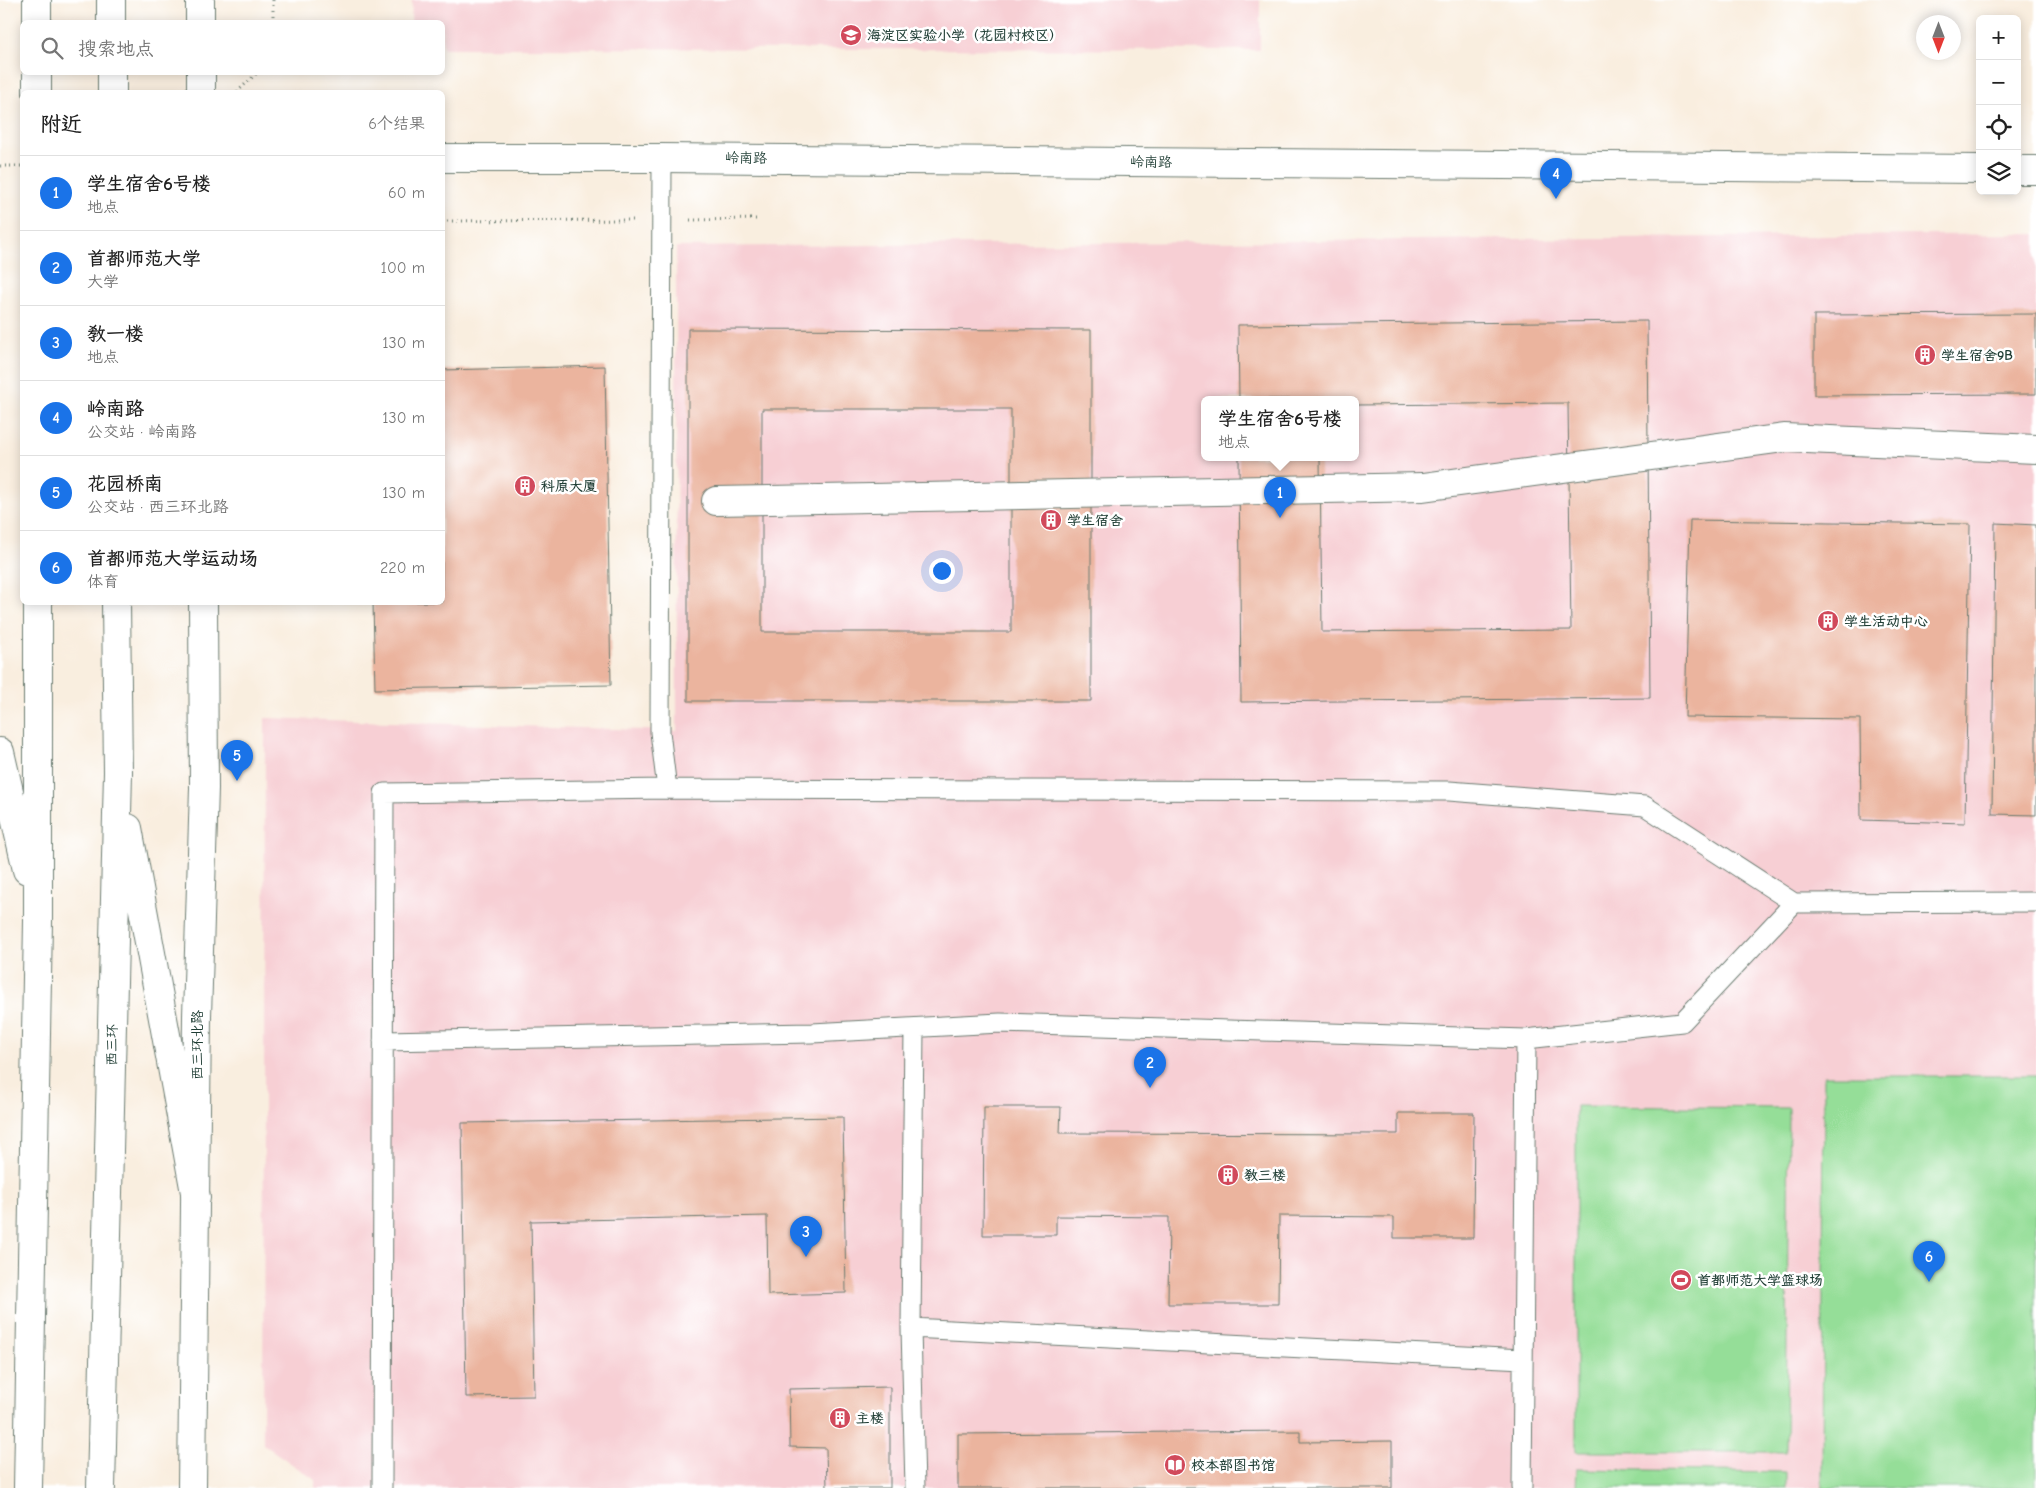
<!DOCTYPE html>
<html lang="zh">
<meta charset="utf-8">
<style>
body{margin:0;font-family:"Comic Neue","LXGW WenKai TC",sans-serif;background:#f2f2f2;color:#222}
.controls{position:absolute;right:15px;top:15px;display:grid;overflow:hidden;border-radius:8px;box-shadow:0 2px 12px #0003}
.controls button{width:45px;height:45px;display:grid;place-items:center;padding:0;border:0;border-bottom:1px solid #e0e0e0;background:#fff;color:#222;font:25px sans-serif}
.compass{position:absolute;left:1916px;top:15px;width:45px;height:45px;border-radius:50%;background:#fff;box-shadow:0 2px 12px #0003;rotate:180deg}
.you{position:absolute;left:941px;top:570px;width:18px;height:18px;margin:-12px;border:4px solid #fff;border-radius:50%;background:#1a73e8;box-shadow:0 0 0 8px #1a73e833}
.badge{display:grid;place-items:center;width:32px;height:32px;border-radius:50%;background:#1a73e8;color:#fff;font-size:16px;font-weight:700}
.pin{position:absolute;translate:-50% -41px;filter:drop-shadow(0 1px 2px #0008)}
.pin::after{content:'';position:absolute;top:26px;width:18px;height:15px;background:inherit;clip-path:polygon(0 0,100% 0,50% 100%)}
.popup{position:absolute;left:1201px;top:396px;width:158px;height:65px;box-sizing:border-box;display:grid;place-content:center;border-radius:8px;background:#fff;filter:drop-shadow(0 1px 4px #0005);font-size:16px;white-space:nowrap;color:#767676}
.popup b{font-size:19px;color:#222}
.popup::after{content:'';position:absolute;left:50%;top:100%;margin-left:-10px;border:10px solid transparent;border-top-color:#fff}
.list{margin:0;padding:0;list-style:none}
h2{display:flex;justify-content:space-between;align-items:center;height:65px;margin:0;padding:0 20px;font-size:21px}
h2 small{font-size:16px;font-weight:400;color:#767676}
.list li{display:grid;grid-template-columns:32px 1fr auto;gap:15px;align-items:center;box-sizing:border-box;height:75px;padding:0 20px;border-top:1px solid #e0e0e0}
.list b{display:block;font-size:19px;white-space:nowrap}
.list p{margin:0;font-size:16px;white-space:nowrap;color:#767676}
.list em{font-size:16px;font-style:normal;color:#767676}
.icon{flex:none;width:28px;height:28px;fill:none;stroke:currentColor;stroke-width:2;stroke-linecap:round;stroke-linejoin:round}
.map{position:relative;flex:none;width:2036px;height:1488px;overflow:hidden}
.search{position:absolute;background:#fff;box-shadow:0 2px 12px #0003;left:20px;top:20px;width:425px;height:55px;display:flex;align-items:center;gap:12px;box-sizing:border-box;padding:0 18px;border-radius:8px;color:#767676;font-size:19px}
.panel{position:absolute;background:#fff;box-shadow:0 2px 12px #0003;left:20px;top:90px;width:425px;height:515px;border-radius:8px}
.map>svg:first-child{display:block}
.built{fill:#f7cfd4;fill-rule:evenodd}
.green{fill:#95de98;stroke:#5a8e66}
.building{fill:#ebb49e;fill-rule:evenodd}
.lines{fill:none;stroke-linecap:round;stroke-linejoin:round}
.service-casing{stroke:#6b7b70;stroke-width:21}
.minor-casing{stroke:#6b7b70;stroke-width:30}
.tertiary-casing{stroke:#6b7b70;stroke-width:30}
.trunk-casing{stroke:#6b7b70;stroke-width:30}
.path{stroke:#6b7b70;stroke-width:3;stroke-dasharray:1 4;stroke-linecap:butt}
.service{stroke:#fff;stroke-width:19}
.minor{stroke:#fff;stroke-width:28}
.tertiary{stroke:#fff;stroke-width:28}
.trunk{stroke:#fff;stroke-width:28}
.labels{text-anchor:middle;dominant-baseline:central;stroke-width:5;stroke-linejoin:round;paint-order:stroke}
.poi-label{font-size:14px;font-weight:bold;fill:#1f3d34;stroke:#fff;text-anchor:start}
.street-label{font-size:14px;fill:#1f3d34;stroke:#fff}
</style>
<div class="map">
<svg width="2036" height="1488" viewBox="0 0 2036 1488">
<rect width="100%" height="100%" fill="#fff"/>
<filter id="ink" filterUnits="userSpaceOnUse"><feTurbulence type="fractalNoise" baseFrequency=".02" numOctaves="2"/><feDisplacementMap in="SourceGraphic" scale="10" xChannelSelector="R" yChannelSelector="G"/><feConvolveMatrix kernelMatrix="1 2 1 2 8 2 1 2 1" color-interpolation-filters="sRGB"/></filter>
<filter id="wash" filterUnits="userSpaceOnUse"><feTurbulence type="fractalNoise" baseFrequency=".0096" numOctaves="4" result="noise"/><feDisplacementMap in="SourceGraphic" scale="20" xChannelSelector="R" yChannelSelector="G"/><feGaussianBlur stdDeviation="1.12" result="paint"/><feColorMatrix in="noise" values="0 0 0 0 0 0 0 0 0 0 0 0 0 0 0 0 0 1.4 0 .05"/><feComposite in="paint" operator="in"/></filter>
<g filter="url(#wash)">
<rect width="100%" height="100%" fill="#f9eedf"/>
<path class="built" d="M412 0H1260V50L443 48 442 22H411Z
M2036 234V1488H315V1480L263 1444 265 718 677 731 676 247ZM1205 399H1355V457H1205Z"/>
<path class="green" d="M1824 1076H2036V1488H1822Z
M1576 1106 1789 1108 1786 1452H1576Z
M1576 1469 1786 1472V1488H1575Z"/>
<g id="blocks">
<path class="building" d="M2036 314V394L1814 395V315Z
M1647 321 1650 698 1241 702 1239 457H1320L1322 632 1571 630 1568 403 1355 405V399H1239L1238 325Z
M688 329 1091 330V701H688ZM762 409H1011V632H762Z
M605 366 611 685 375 689 373 602H442V370Z
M1690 520 1970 524 1965 823 1861 820 1860 719 1685 717Z
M1995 523 2036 525V815L1992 814Z
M984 1107H1061L1060 1133 1398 1134V1113H1474L1473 1238H1394V1217L1279 1216 1278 1304H1168L1169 1217 1056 1216V1235H983Z
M843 1117 846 1293 768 1295 767 1216 531 1221 534 1396 466 1397 462 1123Z
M890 1387V1488H827L826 1448 790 1447 789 1389Z
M1300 1431V1442L1392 1441V1488H958V1434Z"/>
</g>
</g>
<g filter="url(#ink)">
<use href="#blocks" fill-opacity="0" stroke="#6b7b70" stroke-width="1"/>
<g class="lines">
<g class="service-casing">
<path id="service" d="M662 158 660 732 667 789 1449 791 1645 806 1794 903 2036 902
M914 1028 911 1328 915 1488
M383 1041 812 1033 1000 1023 1526 1039
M911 1328 1523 1359
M382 1488 384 793 667 789
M1522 1488 1526 1039 1682 1022 1794 903"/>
</g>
<g class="minor-casing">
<path id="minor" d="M442 158H662L1980 169
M2017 170H2036
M716 501 1423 487 1784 438 2036 449"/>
</g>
<g class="tertiary-casing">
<path id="tertiary" d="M200 0V22
M201 72V92
M192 1488 197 1016 204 788 203 602"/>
</g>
<g class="trunk-casing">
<path id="trunk" d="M37 0V22
M111 0V22
M37 72V92
M112 72V92
M0 752 27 870
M128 828 196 1198
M28 1488 38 921V602
M101 1488 118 772 116 602"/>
</g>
<path class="path" d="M273 0V22
M237 92 258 72
M0 166H22
M690 220 757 219
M442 221 634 220"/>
<use href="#service" class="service"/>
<use href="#minor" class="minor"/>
<use href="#tertiary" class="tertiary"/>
<use href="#trunk" class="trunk"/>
</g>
</g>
<defs>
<g id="school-disc" transform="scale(1.125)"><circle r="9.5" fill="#d1495b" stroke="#fff"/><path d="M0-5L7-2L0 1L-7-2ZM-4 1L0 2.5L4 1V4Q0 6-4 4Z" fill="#fff"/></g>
<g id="building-disc" transform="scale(1.125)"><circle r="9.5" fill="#d1495b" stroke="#fff"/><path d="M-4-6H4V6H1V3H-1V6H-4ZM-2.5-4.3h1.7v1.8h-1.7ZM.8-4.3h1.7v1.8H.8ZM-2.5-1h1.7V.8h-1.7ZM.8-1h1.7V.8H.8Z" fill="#fff"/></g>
<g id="stadium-disc" transform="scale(1.125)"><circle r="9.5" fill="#d1495b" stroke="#fff"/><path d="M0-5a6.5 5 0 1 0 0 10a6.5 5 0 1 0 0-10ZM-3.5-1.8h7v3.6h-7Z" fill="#fff"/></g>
<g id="library-disc" transform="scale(1.125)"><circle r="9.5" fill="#d1495b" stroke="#fff"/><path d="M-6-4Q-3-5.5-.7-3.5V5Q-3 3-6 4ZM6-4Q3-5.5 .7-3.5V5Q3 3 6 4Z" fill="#fff"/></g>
</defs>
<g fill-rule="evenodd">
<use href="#school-disc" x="851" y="35"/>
<use href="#building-disc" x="1925" y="355"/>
<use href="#building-disc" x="525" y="486"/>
<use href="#building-disc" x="1051" y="520"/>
<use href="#building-disc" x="1828" y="621"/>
<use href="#building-disc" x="1228" y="1175"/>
<use href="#stadium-disc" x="1681" y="1280"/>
<use href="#building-disc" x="840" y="1418"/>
<use href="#library-disc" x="1175" y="1465"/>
</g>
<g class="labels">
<g class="poi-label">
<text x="867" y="35">海淀区实验小学（花园村校区）</text>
<text x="1941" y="355">学生宿舍9B</text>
<text x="541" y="486">科原大厦</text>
<text x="1067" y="520">学生宿舍</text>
<text x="1844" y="621">学生活动中心</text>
<text x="1244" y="1175">教三楼</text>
<text x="1697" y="1280">首都师范大学篮球场</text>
<text x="856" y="1418">主楼</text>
<text x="1191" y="1465">校本部图书馆</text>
</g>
<g class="street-label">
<text transform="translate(746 158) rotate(1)">岭南路</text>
<text transform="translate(1151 162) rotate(1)">岭南路</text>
<text transform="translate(112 1045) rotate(-89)">西三环</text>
<text transform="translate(197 1045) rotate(-90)">西三环北路</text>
</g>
</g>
</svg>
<div class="controls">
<button>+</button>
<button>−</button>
<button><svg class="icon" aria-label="locate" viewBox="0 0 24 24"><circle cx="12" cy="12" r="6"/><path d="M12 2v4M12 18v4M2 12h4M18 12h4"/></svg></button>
<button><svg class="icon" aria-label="layers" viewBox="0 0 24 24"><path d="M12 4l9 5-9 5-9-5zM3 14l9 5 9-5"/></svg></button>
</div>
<svg class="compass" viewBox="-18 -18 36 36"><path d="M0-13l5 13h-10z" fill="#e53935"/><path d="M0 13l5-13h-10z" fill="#767676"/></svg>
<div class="you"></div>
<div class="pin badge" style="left:1280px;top:518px">1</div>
<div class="popup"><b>学生宿舍6号楼</b>地点</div>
<div class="pin badge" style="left:1150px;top:1088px">2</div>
<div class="pin badge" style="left:806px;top:1257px">3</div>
<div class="pin badge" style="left:1556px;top:199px">4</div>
<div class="pin badge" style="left:237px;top:781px">5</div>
<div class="pin badge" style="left:1929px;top:1282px">6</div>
<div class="search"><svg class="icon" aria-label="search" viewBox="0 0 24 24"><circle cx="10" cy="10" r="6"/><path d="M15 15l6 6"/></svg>搜索地点</div>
<section class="panel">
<h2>附近<small>6个结果</small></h2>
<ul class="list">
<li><span class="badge">1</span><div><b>学生宿舍6号楼</b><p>地点</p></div><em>60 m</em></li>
<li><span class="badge">2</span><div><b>首都师范大学</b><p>大学</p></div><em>100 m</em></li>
<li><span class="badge">3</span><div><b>教一楼</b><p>地点</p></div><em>130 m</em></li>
<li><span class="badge">4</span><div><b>岭南路</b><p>公交站 · 岭南路</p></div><em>130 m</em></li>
<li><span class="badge">5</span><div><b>花园桥南</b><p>公交站 · 西三环北路</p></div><em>130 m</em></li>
<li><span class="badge">6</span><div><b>首都师范大学运动场</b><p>体育</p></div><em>220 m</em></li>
</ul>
</section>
</div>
